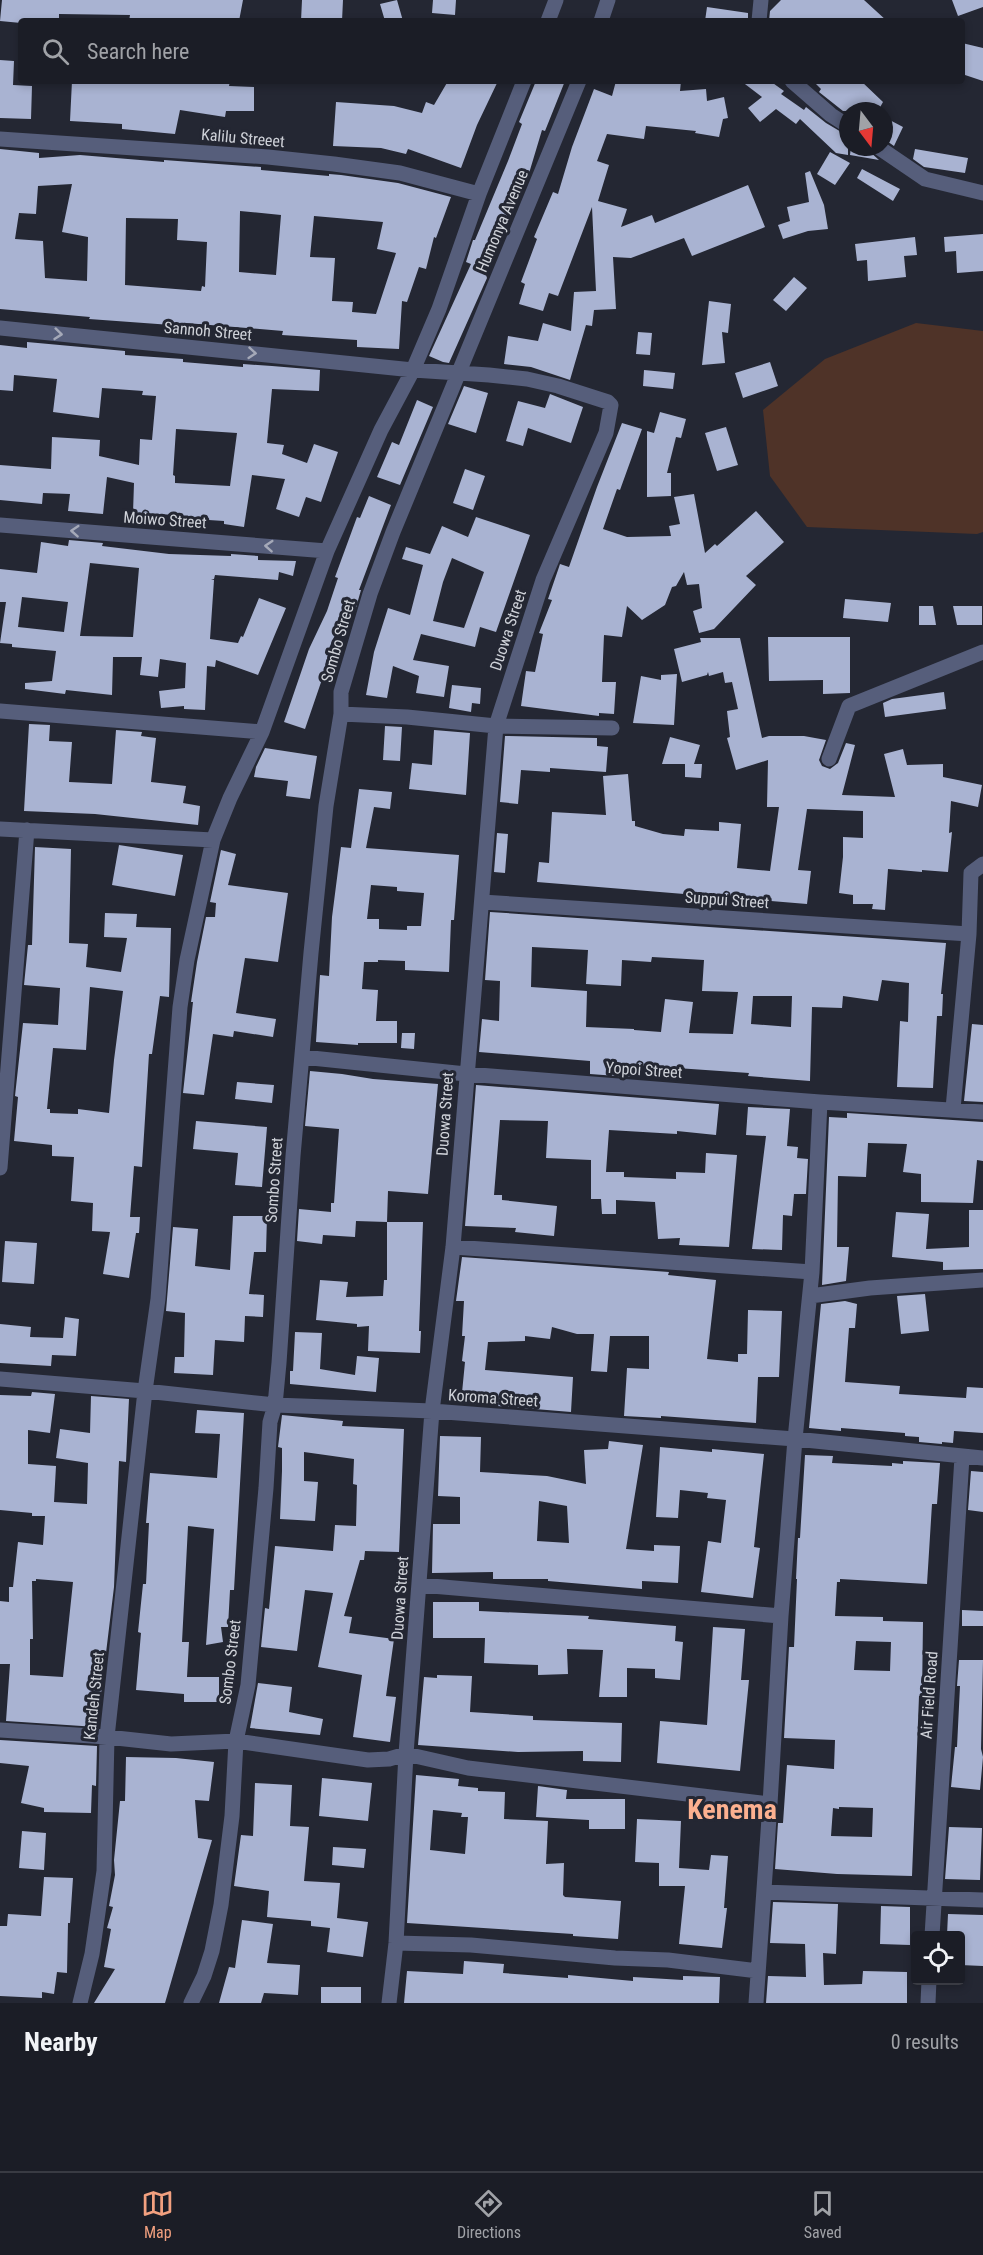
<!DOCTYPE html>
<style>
body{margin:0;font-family:"Roboto Condensed",sans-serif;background:#24262e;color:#f1f3f6}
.controls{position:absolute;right:18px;bottom:18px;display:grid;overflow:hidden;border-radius:6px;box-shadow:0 3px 9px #0003}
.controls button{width:54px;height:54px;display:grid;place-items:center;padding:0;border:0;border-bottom:2px solid #393b43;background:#1b1d26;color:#f1f3f6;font:30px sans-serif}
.compass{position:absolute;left:839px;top:102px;width:54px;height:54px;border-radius:50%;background:#1b1d26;box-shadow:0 3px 9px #0003;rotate:164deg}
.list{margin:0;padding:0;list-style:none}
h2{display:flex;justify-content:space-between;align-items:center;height:78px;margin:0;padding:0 24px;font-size:26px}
h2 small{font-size:20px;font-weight:400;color:#a0a2a7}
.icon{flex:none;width:33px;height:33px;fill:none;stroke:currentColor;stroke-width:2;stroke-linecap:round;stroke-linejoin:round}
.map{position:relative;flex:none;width:983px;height:2003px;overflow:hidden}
.search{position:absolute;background:#1b1d26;box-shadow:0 3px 9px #0003;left:18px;right:18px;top:18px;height:66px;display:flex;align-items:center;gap:15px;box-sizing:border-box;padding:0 21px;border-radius:6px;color:#a0a2a7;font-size:22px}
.sheet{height:168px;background:#1b1d26}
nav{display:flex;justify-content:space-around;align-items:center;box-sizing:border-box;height:84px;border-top:2px solid #393b43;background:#1b1d26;font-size:16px;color:#a0a2a7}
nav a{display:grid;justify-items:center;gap:3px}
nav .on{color:#f2a07f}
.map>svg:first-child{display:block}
.green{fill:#4f3328}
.building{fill:#a9b3d2;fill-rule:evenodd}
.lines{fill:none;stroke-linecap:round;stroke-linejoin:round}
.street{stroke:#565e7b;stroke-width:15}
.oneway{stroke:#a5a9b8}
.labels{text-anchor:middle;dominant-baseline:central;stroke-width:6;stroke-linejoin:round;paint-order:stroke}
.street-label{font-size:16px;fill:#cfd2d9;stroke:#242733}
.town-label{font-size:28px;font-weight:bold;fill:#fcb090;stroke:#242733}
</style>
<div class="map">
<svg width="983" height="2003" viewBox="0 0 983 2003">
<rect width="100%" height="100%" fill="#242733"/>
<path class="green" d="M916 323 983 331V532L977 534 807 527 770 476 763 410 825 359Z"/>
<path class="building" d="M2 0H243L239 21H129L130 15 59 14V21H21V23L0 21Z
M302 0H343L342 21H301Z
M397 0 403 21H385L380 4Z
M433 0H456L455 15 432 13Z
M781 0H864L887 21H769L770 11Z
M952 0H983V7L958 16Z
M707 7 748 13V21H705Z
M962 43 983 48V81L962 74Z
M0 60 14 61 13 85 32 86 31 119 0 118Z
M72 81H230L229 86 254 87V111H226L225 117 180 110 175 134 122 129V124L70 121Z
M448 81H498L477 125 461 168 408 149 406 154 381 148 333 146 336 102 394 106 422 113 426 102 434 105Z
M536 81H565L545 131 542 130 530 170 499 244 498 243 486 275 487 278 449 363 443 362 429 356 471 264 466 262 473 240H475L508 161 522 124 519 122Z
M616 81H681L680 91 706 89 707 101 724 97 728 118 723 119 719 137 695 133 696 131 646 126 644 139 607 134 597 161 609 165 598 201 627 209 621 227 652 215 655 223 748 185 765 227 692 256 684 238 631 258 613 257 616 309 594 310 592 326 586 325 570 380 531 367 504 364 508 336 538 341 543 323 571 331 574 292 596 291 592 207 558 296 549 293 543 311 519 304 525 284 521 282 537 239 534 237 553 192 558 194 572 147 594 89 612 96Z
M741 81H770L784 91 781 94 804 110 806 107 826 123 848 136V155L836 153 800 119 796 124 776 109 760 122 748 108 762 97Z
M813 81H861L883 102 878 111H843L819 92 821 89Z
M884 117 903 127 894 146 884 139Z
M851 147H868L870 152 879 160 850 155Z
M0 149 39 153V158L80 155 164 162V160L261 167V170L329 176V174L341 175 398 183 451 197 436 238 434 237 426 269 419 267 407 302 402 301 399 349 357 347V340L282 335 283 331 186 323 185 326 89 319 90 317 0 309ZM72 184 62 232 88 237 87 281 45 278 43 241 15 239 19 213 36 214 38 186ZM240 211 281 215 276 275 239 272ZM314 216 383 222 377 249 396 253 376 314 352 312 353 302 332 301 335 258 310 257ZM126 218 178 219 177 240 207 242 205 287 202 286 201 291 125 285Z
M915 149 968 158 965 173 924 167 913 159Z
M830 152 850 163 835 185 817 174Z
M862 169 900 189 893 201 857 178Z
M810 171 824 205 828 229 808 231 783 239 778 225 790 221 787 207 809 202 805 173Z
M983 234V271L957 273 956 251 945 252 944 237Z
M915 237 917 255 904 256 906 277 868 281 867 260 857 261 855 244Z
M794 277 807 288 786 311 773 300Z
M709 301 731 304 728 333 722 332 725 363 702 365Z
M638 332 652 333 650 355 636 354Z
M27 342 125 351V355L183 359V362L243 367V364L272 366 320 370 319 391 272 389 267 443 284 445 282 454 307 463 314 444 338 452 321 502 306 497 299 517 276 509 285 479 252 475 244 527 224 524V521L178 518V515L133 513 134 483 107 477 103 514 68 511 70 494 43 493 42 504 0 500V465L51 469 52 437 100 440 99 456 139 465 140 439 152 440 156 396 142 395 143 391 102 388 99 418 53 412 57 379 14 375 13 391 0 390V345L27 348ZM176 429 237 433 230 486 175 483V476L173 475Z
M770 362 778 386 743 398 735 373Z
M644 370 675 373 673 389 643 386Z
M464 386 488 393 476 433 448 424Z
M550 394 583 407 571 443 528 428 523 446 506 441 518 401 545 408Z
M417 400 433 407 400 485 377 477 392 442 399 445Z
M660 412 686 419 681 438 676 437 667 473H671V496L647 497V431L654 433Z
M622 423 642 429 620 490 617 489 603 529 627 537 671 536 669 526 680 524 674 497 694 494 705 553 715 544 717 546 756 511 784 542 746 576 756 585 714 629 699 633 693 611 702 608 699 584 687 585 684 572 676 586 672 587 665 605 642 620 627 606 622 637 604 635 602 682H616L614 714 599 713V716L521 706 526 671 535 672 543 634 539 633 552 600 548 599 558 570 560 564 569 567 597 487Z
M726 427 738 465 717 471 705 433Z
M465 469 485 476 473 510 453 503Z
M369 496 391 505 359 590H361L355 611 347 608 326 655 330 656 305 729 284 722 309 649 327 611 338 578 335 577 357 517 360 518Z
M476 517 530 535 496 632 480 627 475 647 421 634 413 660 449 666 444 697 416 693 419 676 393 666 387 698 366 695 374 652 388 608 410 615 423 565 402 559 406 547 430 554 442 526 468 537ZM452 558 484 572 464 628 433 621 443 582Z
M69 540 103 543 102 546 169 554 231 556V554L258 556V560L296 561 293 576 279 572 278 580 215 575 214 579H211L214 580 210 639 238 643 241 636 243 637 259 598 286 608 258 675 216 660 215 667 207 666 205 710 184 709V706L161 708 159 691 185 688 186 663 160 659 158 677 140 675 142 657H113L112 695 66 690 65 694 25 689V683L52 681 56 651 12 647V644L0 643 6 602H0V569L37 573 41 542 68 546ZM90 563 139 568 133 637 80 636ZM22 597 68 602 64 632 18 627Z
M845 599 891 603 888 622 843 618Z
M919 606H933L936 625H919Z
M953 606H982V625H957Z
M768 637H850V693L823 694V680L769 681Z
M700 638H740L762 738 769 736H804L826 740 819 760 822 766 830 769 838 763 846 743 855 745 842 795 895 797 884 754 903 749 907 765 943 764V777L982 785 978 807 951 801 949 833 952 832 948 872 922 870V872L888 869 885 910 872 909 873 904H853V895L839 893 843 857V837L863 838V811L807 809 798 870 811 871 807 904 537 882 539 862 549 863 552 812 606 815 603 776 628 774 632 821H635V826L663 834 684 836 685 829 719 831V822L741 824 737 868 770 871 779 807H767L768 760 736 770 727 738 730 737 727 711 738 709 732 682 725 683 723 672 709 676 708 672 707 675 682 682 674 649 701 642Z
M677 674 674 725 633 723 641 676 661 680V675Z
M452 685 481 688 480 704 472 703 471 712 449 708Z
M944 692 946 709 885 717 883 703 892 699Z
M29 724 50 725 49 741 72 742 69 782 112 784 116 730 142 732 141 736 156 738 151 782 186 786 183 803 200 806 198 825 95 814 24 811Z
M385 726 402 727 400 761 383 760Z
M434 730 470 733 466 795 409 789 412 763 432 765Z
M505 736 597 738V746L608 747 606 772 550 768V772L521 770 518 804 500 802Z
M670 737 700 745 694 764H702L701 778 685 777V764H662Z
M265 748 317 756 310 799 286 796 288 781 254 777 256 767Z
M359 789 392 792 390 809 374 807 366 848 459 855 454 920H451L449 972 405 970V961L378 960V962H364L362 989 378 990 376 1021H397V1043H358V1045L316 1042 320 975 329 976 332 917 341 847 351 848ZM371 885 397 887V891L424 893 421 926H407V930L379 929V919H367Z
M497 833 508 834 505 873 494 872Z
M119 845 183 855 175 896 112 885Z
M35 847 71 849 69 943 88 944 86 967 121 972 127 938 104 937 105 913 137 914 136 927 171 928 169 997 160 996 152 1054H149L142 1167 134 1166 130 1217H140L139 1233H136L129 1278 103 1274 110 1232 92 1231 93 1203 71 1201 74 1157 52 1156V1145L14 1141 18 1097 15 1096 23 1023 58 1025 60 988 24 985 28 945H32ZM90 987 123 991 114 1060 109 1113 78 1109V1114L50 1113V1109H47L53 1048 86 1050Z
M221 850 236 854 228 885 288 893 278 962 245 958 236 1013 276 1019 273 1037 234 1031 233 1037 213 1034 204 1095 183 1093 193 1002H191L197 962 206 917H215L216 903 210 902Z
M490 912 946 943 941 994H943L942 1016H937L933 1088 897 1087 900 1021 908 1022 909 983 882 980 878 1001 843 996 842 1008 812 1007 810 1081 748 1076 749 1073 633 1065 630 1066V1077L590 1074V1061L479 1052 482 1019 499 1021 500 981 485 980ZM532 947 588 950 586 984 621 986 622 960 651 962 652 957 704 960 702 991 738 992 733 1034 689 1033 693 1002 665 999 661 1032 634 1030V1029L586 1027 587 991 531 987ZM753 996H792L791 1027 751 1024Z
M972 1024 983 1025V1102L964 1101Z
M402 1033H415L414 1049 401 1048Z
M310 1071 342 1074 373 1079 438 1084 428 1194 388 1191 387 1222 356 1221 355 1237 323 1235 322 1244 297 1241 299 1209 331 1212V1203H334L339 1129 305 1126Z
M237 1082 274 1085 272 1103 235 1099Z
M476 1085 719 1104 716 1135 677 1131V1134L609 1130 606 1172H624V1177L676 1179V1172L705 1173 706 1153 737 1155 729 1247 679 1245 680 1238 658 1239 655 1202 616 1200V1214H602L601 1199H591V1160L546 1158 548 1121 500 1120 494 1195H502V1200L557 1206 554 1236 515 1232 516 1228 465 1226Z
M748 1107 790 1109 787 1146 798 1147 797 1158 808 1159 806 1194H794L792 1216 783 1215 782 1250 752 1249 766 1136 746 1135Z
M847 1113 983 1122V1161L977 1160 973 1203 921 1202V1174L903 1172 907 1144 868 1143 866 1177 838 1176 837 1247H849L846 1281 822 1285 829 1117 847 1118Z
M196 1121 267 1127 262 1187 235 1185 238 1153 193 1149Z
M969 1210H983V1269L943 1270V1262L892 1257 896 1212 929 1214 926 1249 969 1247Z
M233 1216H267L266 1252H254L249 1294 264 1295 263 1317 245 1316 244 1342 215 1340 213 1375 174 1373 175 1357H184L185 1313 166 1311 173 1227 198 1229 195 1266 230 1270Z
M387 1222H423L419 1331H421L420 1353 368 1351 369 1326 357 1327V1324L316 1320 320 1280 348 1282 346 1297 383 1296 384 1280H387Z
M5 1241 37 1243 34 1284 2 1282Z
M462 1257 669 1272 668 1275 716 1280 707 1359 738 1362V1354H747L748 1310 782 1311 779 1377H758L756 1423 661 1416V1418L624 1416 627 1368 649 1369V1336H610L607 1372 591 1371 594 1334H577L552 1327 550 1339 525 1336V1341L488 1342 485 1370 573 1377 571 1412 461 1403 465 1362 462 1361 465 1336H462L464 1301H456Z
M925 1294 929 1331 901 1334 897 1296Z
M845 1301 857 1304 855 1328H849L845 1382 900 1386 899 1394 966 1398 967 1387 983 1388V1433L954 1431 953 1443 942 1442V1444L919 1442V1437L905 1436V1433L841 1428V1431L809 1428 821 1304Z
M65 1317 79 1319 76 1356 52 1355 51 1366 0 1363V1324L31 1327 30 1337 63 1338Z
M295 1332 322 1333 320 1369 355 1375 357 1356 379 1358 376 1392 290 1384V1371H293Z
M32 1392 55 1394 50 1433 28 1430V1464L56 1466 54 1502 87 1504 88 1463 56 1458 60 1429 90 1433 91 1396 129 1399 126 1462 119 1461 114 1587 97 1727 6 1721 10 1664H0V1601L9 1602V1587H13L18 1542 43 1545 45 1516H32V1513L0 1510V1395L31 1396ZM36 1579 73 1582 63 1677 30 1675V1639H33L32 1581H36Z
M197 1410 244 1413 234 1590H230L228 1627H221L223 1642 206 1645 214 1529 188 1526 182 1642H189L187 1677H219V1702H184V1694L136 1690 141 1633 138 1632 143 1584H146L149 1523H146L150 1473 217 1478 220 1434 195 1433Z
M282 1415 343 1421 342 1426 404 1429 399 1552 365 1551 364 1560H360L344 1616 352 1617 349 1633 394 1639 386 1696 396 1697 390 1742 353 1737 362 1675 318 1667 333 1593 305 1590 297 1651 261 1647 265 1608 269 1609 275 1546 333 1551 335 1525 356 1526 357 1485 353 1484 354 1459 304 1452V1481L318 1482 315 1521 280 1519 282 1471V1448L278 1447Z
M440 1436 481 1437 480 1472 547 1476 586 1484 584 1450 608 1449 609 1441 643 1445 626 1549 654 1551V1545L680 1546 678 1583 642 1581V1589L548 1581V1579H493V1572L432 1573 433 1524H460V1497L438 1496ZM539 1501 567 1506 569 1543 537 1541Z
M660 1447 712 1452V1449L764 1454 754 1547 760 1548 753 1598 701 1592 708 1541 721 1543 726 1500 707 1498 708 1493 680 1490 678 1518 656 1517Z
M805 1455 833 1456 832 1463 892 1466V1463L903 1464V1461L940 1463 937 1504H932L927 1584 840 1579V1582H837L835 1616 883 1617V1621L923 1622 922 1696H919L912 1876 837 1874 775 1869 778 1823H783L787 1765 834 1769 835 1740 784 1738 789 1647H794L797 1579H796L798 1538H800ZM856 1641 891 1642 890 1671 854 1670ZM839 1807 873 1808 872 1837 831 1836 833 1808 839 1809Z
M971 1471 983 1472V1512L968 1510Z
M433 1602H479V1611L589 1616 588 1619 676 1626 675 1641 683 1642 680 1680 655 1678V1669L627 1668V1697H599L603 1650 567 1649 568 1674 538 1675V1665L484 1663 485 1638H433Z
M962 1610 983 1611V1626H962Z
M713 1627 745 1629 741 1680H749L740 1771 657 1763 660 1721 707 1725Z
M959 1660H983L981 1749 983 1757 980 1790 951 1787 955 1747H957L960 1686H957Z
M437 1675 472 1676 470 1712 533 1716V1720L622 1723 621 1762 583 1761V1751L518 1752 418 1745 424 1677 437 1678Z
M258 1683 292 1687 289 1712 323 1719 320 1735 250 1728Z
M0 1740 97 1746 96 1786 92 1785 91 1813 44 1812V1808L21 1803 29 1766 0 1763Z
M126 1757 176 1758 214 1762 209 1801 195 1800 198 1838 212 1840 165 2003H94L115 1969 104 1967 111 1929 107 1928 113 1907 109 1906 115 1875 114 1860 120 1801H125Z
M416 1775 459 1779 458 1786 478 1788V1791L505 1792 504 1819 548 1821 546 1864 564 1863 563 1895 565 1897 621 1901 618 1939 573 1936V1934L407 1923ZM433 1810 462 1813 461 1817H468L465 1854 430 1850Z
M322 1778 372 1783 368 1821 319 1816Z
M255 1783 292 1785 290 1826 309 1827 304 1881 340 1883 337 1918 368 1922 363 1957 327 1952 330 1928 311 1926V1921L267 1917 269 1891 234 1886 241 1835 253 1836Z
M538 1786 567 1790 566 1799H625V1829H589V1820L536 1817Z
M637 1819 681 1821 679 1868 709 1870 711 1855 728 1856 724 1908H727L722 1948 679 1944 685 1886H659V1863L635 1862Z
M949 1827 982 1828 980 1880 945 1879Z
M22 1831 46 1833 44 1870 19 1868Z
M333 1847 366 1849 364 1868 332 1865Z
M44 1877 73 1878 70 1923H68L67 1973 57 1972 54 1994 42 1992V1998L0 1996V1926H7L8 1914 41 1916Z
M773 1902 838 1904 836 1954 823 1953 824 1985 862 1984 863 1971 907 1972V2003H766L768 1976 806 1977 805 1944 770 1943Z
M881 1906 910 1907V1945L880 1944Z
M948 1914 983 1915V1966L960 1965V1935H947Z
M242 1920 273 1924 267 1963 300 1965 298 1995 264 1993 261 2003H219L229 1967 235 1968Z
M464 1961 504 1964 503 1973 568 1978V1975L633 1981V1977L683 1980V1976L720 1977 719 2003H404L407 1971 463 1974Z
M321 1987H361V2003H321Z"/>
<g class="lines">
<path class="street" d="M548 21 556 0
M601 21 608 0
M759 21 761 0
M792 81 831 115 848 126
M0 139 268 157 334 164 400 173 479 194
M878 147 925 179 983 193
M0 328 413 370 489 375 527 379 558 386 608 402 611 405 606 433 543 580 496 726 453 1247 432 1411 406 1754 396 1943 389 2003
M0 525 327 551
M0 711 262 732
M341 714 407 717 496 726 612 728
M829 759 849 706 983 652
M0 829 213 840
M482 902 969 934
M302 1057 466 1074 820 1102 983 1112
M953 1109 969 934 971 873 983 864
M0 1168 27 830
M453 1247 812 1272
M810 1296 870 1288 983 1280
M0 1379 145 1391 275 1405 432 1411 795 1439 983 1458
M420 1585 781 1616
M0 1730 107 1737 171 1744 236 1741 368 1760 389 1759 406 1754 468 1768 770 1804
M764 1892 983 1900
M932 1936 962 1457
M396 1943 471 1945 615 1958 668 1960 758 1971
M80 2003 92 1954 104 1871 107 1737 145 1391 158 1299 180 1007 187 960 213 840 230 798 262 732 327 551 381 430 413 370 439 309 479 194 524 81
M191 2003 204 1976 212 1951 221 1905 232 1816 236 1741 248 1685 266 1488 270 1422 275 1405 279 1363 293 1156 311 953 326 806 341 714V692L370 594 393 532 579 81
M756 2003 770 1804 781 1616 795 1439 812 1272 820 1102
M928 2003 929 1980"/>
</g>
<defs><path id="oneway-chevron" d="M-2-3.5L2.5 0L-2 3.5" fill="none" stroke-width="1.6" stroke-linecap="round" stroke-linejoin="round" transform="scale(1.5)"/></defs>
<g class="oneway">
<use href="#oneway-chevron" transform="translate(58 334) rotate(6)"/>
<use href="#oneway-chevron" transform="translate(252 353) rotate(5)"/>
<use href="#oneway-chevron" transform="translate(75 531) rotate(-176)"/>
<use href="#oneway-chevron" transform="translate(269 546) rotate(-176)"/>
</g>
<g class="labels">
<g class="street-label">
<text transform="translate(243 138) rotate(5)">Kalilu Streeet</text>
<text transform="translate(502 221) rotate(-67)">Humonya Avenue</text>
<text transform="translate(208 331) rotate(5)">Sannoh Street</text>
<text transform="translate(165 520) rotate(4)">Moiwo Street</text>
<text transform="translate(508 630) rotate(-72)">Duowa Street</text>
<text transform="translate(338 641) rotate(-74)">Sombo Street</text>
<text transform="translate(727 900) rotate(4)">Suppui Street</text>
<text transform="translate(644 1070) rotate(4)">Yopoi Street</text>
<text transform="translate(445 1114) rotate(-86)">Duowa Street</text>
<text transform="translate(274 1180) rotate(-86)">Sombo Street</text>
<text transform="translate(493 1398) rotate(4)">Koroma Street</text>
<text transform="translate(400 1598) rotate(-86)">Duowa Street</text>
<text transform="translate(230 1662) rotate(-83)">Sombo Street</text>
<text transform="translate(929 1695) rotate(-86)">Air Field Road</text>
<text transform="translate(94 1696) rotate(-84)">Kandeh Street</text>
</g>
<g class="town-label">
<text x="732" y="1809">Kenema</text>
</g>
</g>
</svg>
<div class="controls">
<button><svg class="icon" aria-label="locate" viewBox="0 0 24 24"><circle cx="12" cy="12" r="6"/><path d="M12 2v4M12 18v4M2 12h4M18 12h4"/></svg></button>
</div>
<svg class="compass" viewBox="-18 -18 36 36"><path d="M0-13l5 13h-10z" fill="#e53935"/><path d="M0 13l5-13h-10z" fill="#a0a2a7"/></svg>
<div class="search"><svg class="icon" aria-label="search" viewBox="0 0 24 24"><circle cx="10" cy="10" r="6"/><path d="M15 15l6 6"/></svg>Search here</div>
</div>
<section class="sheet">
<h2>Nearby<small>0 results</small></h2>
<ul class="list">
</ul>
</section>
<nav>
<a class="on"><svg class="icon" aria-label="map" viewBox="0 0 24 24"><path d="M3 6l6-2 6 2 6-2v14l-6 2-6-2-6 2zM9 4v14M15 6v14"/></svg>Map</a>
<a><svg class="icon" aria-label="directions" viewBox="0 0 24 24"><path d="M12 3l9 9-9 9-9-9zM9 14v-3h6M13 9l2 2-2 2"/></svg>Directions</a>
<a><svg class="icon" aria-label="saved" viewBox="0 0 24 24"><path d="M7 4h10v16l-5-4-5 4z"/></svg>Saved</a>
</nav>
